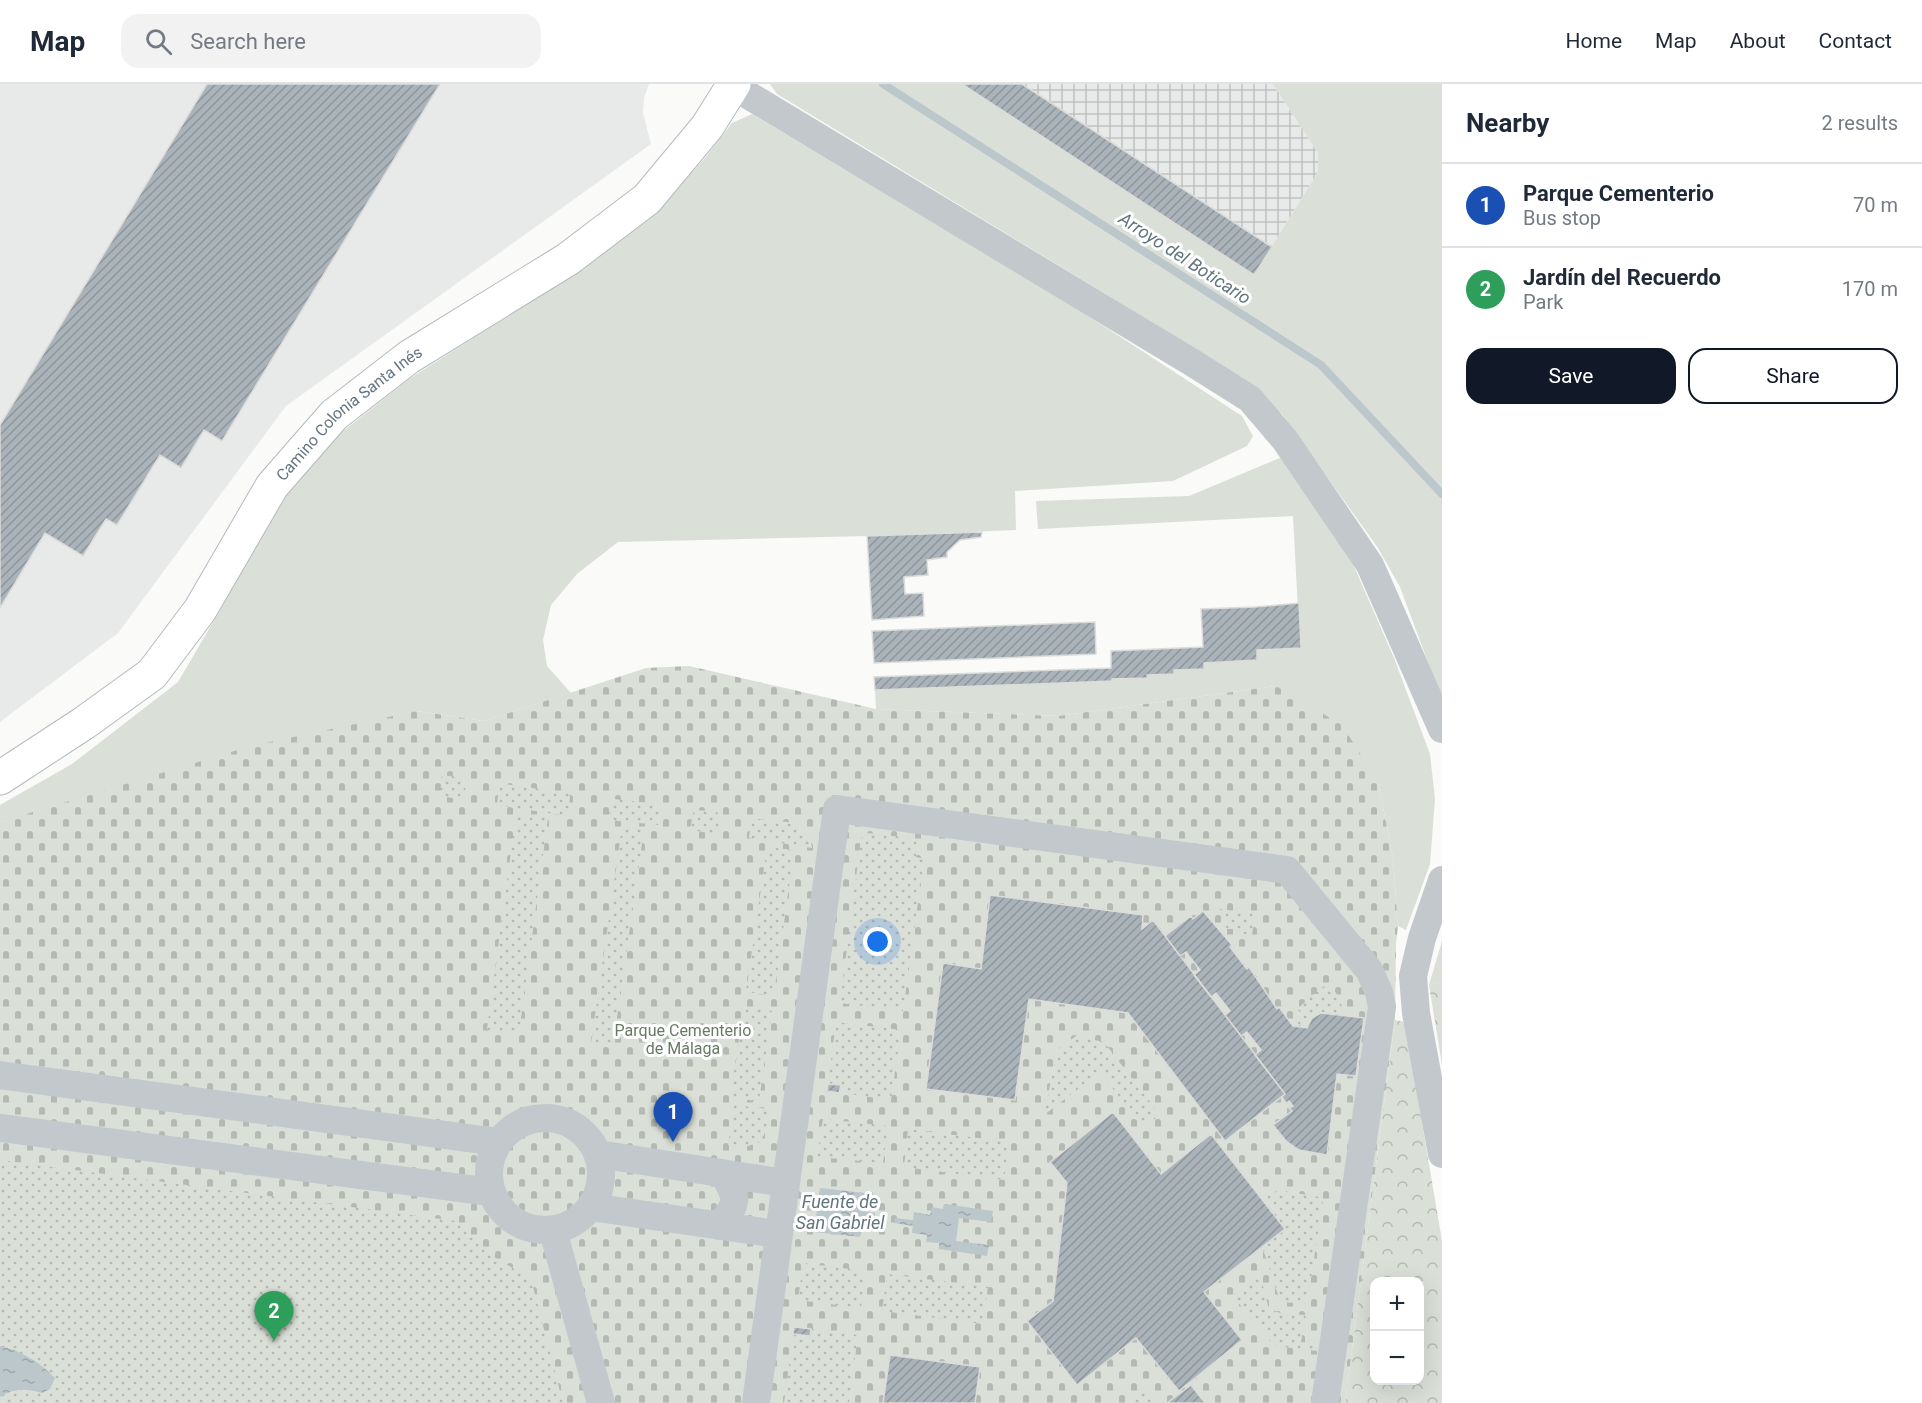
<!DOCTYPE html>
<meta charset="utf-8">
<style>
body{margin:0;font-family:Roboto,sans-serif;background:#f2f2f3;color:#1f2937}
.controls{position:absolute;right:18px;bottom:18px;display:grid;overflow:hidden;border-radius:12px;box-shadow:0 6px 24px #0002}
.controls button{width:54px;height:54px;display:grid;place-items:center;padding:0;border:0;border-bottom:2px solid #e0e1e3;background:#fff;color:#1f2937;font:30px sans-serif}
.you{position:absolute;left:878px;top:858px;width:21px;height:21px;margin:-15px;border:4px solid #fff;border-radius:50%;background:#1a73e8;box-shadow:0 0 0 9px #1a73e833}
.badge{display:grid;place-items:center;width:39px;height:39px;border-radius:50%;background:#111827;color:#fff;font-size:20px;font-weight:700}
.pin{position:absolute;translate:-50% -50px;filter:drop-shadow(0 2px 3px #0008)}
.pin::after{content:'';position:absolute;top:32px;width:21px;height:18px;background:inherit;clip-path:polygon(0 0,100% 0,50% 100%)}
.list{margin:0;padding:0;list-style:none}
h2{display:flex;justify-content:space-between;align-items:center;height:78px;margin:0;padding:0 24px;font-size:26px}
h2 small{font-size:20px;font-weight:400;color:#747a83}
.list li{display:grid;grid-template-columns:39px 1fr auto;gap:18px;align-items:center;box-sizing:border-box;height:84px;padding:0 24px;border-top:2px solid #e0e1e3}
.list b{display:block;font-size:22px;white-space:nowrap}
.list p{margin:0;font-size:20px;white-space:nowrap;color:#747a83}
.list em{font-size:20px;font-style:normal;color:#747a83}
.actions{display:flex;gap:12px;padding:18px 24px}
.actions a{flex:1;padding:14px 0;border:2px solid #111827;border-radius:18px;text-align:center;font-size:21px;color:#111827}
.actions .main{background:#111827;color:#fff}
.icon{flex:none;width:33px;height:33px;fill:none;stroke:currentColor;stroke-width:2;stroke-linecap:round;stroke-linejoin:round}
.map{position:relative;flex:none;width:1442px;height:1319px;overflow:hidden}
header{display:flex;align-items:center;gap:36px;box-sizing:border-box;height:84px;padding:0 30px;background:#fff;border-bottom:2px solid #e0e1e3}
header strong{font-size:28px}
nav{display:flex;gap:33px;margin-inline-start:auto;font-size:21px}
.search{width:420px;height:54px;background:#f2f2f3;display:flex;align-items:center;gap:15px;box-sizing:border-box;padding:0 21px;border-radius:18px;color:#747a83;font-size:22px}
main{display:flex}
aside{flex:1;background:#fff}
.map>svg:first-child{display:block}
.built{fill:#e8e9e9}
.industrial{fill:url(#industrial-grid)}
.grass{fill:#dadfd7}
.forest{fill:url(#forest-crowns);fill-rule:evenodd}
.cemetery{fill:url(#cemetery-stones)}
.park{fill:url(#park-dots)}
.water{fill:url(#water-ripples)}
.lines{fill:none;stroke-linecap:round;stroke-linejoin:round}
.stream{stroke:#bbc7cb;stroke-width:8}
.building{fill:url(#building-hatch);stroke:#dcdcda;stroke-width:1.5}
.secondary-casing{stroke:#b3babf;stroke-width:35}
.street{stroke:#c3c8cc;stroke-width:28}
.secondary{stroke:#fff;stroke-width:33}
.labels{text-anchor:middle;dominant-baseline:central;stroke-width:6;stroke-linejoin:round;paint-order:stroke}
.street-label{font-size:16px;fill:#657683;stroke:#fff}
.park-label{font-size:16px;fill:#687a64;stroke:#fff}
.water-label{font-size:18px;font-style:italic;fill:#60757c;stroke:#fff}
</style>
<header>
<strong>Map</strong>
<div class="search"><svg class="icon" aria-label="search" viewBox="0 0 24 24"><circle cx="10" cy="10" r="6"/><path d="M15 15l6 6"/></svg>Search here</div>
<nav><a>Home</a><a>Map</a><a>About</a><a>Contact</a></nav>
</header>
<main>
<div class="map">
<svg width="1442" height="1319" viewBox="0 0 1442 1319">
<defs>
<pattern id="industrial-grid" width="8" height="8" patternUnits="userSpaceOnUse" patternTransform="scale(1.5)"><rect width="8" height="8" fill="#e8e9e9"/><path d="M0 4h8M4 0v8" fill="none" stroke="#c0c1c2"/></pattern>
<pattern id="forest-crowns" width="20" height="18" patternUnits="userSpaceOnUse" patternTransform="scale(1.5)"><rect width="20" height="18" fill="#dadfd7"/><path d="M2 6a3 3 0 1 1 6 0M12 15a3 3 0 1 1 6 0" fill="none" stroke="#b4b9b4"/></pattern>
<pattern id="cemetery-stones" width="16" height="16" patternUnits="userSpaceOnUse" patternTransform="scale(1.5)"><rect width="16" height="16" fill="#dadfd7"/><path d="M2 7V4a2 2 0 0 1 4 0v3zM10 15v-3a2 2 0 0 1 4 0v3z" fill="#b4b9b4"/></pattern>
<pattern id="park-dots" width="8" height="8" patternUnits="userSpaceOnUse" patternTransform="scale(1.5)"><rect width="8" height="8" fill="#dadfd7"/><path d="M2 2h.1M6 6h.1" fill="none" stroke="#b4b9b4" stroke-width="1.8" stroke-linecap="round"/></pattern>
<pattern id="water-ripples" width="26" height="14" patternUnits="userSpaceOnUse" patternTransform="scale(1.5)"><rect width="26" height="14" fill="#bbc7cb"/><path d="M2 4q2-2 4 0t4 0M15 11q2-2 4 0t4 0" fill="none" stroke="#9ca6aa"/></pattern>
<pattern id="building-hatch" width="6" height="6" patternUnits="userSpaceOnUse" patternTransform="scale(1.5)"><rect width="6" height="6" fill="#aab3b9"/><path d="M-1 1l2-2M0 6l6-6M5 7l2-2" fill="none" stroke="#8e969c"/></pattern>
</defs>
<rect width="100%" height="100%" fill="#fafaf8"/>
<path class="built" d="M0 0H649L644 14 643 29 651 60 286 322 118 549 0 638Z"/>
<path class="industrial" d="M962 0H1273L1318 69V88L1254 191Z"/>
<path class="grass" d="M770 0H962L1254 191 1318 88V69L1273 0H1442V616L1400 503 1378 464 1282 330 1219 279 777 10Z
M752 30 1076 224 1242 332 1253 352 1247 362 1173 397 1015 407 1016 446 867 452 618 458 577 490 551 521 543 556 547 582 571 609 484 637 417 627 0 738V721L72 680 178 598 223 521 275 421 327 360 409 295 583 184 653 131 705 74 732 39Z
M1282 373 1353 480 1394 574 1430 670 1435 715 1430 780 1406 846 1398 842 1393 774 1378 698 1276 602 1058 632 876 625 875 606 1112 597V595L1147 594V591L1204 579 1257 576V566L1300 564 1293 432 1038 445 1036 417 1189 412Z
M1442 857V898L1429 901Z"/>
<path class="forest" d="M1442 898V981L1429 901Z
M1395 936 1405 938 1442 1157V1319H1345ZM1374 1198H1420V1296H1374Z"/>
<path class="cemetery" d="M689 582 876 625 1058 632 1276 602 1342 641 1378 698 1393 774 1398 842 1396 860 1395 936 1345 1319H0V738L251 662 417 627 484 637 646 584Z"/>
<path class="park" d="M442 691 463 694 466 698 464 716 440 712Z
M504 700 567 709 570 712 568 732 497 721 499 703Z
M614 715 656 720 660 725 658 741 609 736 610 718Z
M697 726 717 728 720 733 717 750 690 746 693 729Z
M516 730 548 734 519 949 487 945Z
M758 735 797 739 810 753 812 764 749 754C750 746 750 738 758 735Z
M622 743 644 746 613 961 591 959Z
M867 749 918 755 916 773 924 775 903 927 840 919 861 754Z
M767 763 794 766 774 912 746 908Z
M1219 825 1255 830 1252 851 1239 849 1235 845H1227Z
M1329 898 1341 917 1342 931C1324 928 1316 926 1307 944L1301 943 1294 934 1300 928 1297 925Z
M744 923 772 927 759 1017 730 1014Z
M836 938 901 946 891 1016 827 1007Z
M1076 952 1104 958 1160 1031 1143 1044 1100 988 1044 1031 1057 966Z
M734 1021 769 1025 766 1047 760 1058 745 1063 728 1061Z
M823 1035 888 1042 883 1079 817 1073Z
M908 1045 1009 1058 1004 1096 904 1083Z
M0 1076 456 1137 494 1173 531 1195 563 1319H0Z
M1278 1106 1319 1113 1318 1116 1323 1117 1307 1220 1282 1218 1279 1214 1262 1162V1115Z
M803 1179 866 1187 861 1224 798 1216Z
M887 1190 988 1203 983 1240 882 1227Z
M1260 1191 1269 1225 1283 1230 1306 1231 1301 1258 1322 1262 1318 1267 1274 1262 1232 1211Z
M794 1243 858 1251 849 1319H784Z
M1142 1303 1155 1319H1126Z"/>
<path class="water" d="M820 1104 865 1109 863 1127 875 1129V1137L862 1135 860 1153 814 1148Z
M944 1120 993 1127 991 1138 959 1134 956 1157 989 1161 987 1172 939 1165V1159L926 1158 927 1151 912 1149 913 1142 894 1139 895 1134 913 1136 914 1128 930 1131 932 1123 943 1125Z
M0 1262C20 1266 41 1279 55 1294L50 1305 42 1309C26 1304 14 1304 0 1313Z"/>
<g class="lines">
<path class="stream" d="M883 0 1321 281 1442 410"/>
</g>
<path class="building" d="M207 0H440L222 357 204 346 181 384 160 371 117 441 106 435 83 472 45 449 0 524V341Z
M962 0H1022L1272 163 1254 191Z
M982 448 981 453 960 456 947 468V473L927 476 928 491 904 493 905 510 923 509 924 532 872 536 867 452Z
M1299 519 1301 564 1257 566V576L1204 579V585L1174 586V590L1147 591 1148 594 1112 595V597L875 606 874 593 1111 584V567L1203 563 1201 525 1255 523Z
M1095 538 1096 570 874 579 872 547Z
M990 811 1143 831 1142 845 1153 836 1285 1010 1225 1057 1128 929 1029 915 1015 1016 926 1005 943 879 981 885Z
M1203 827 1232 861 1230 863 1247 885 1249 883 1277 925 1279 923 1293 942 1307 944 1312 934 1321 929 1364 934 1356 992 1337 990 1327 1071 1299 1066 1286 1057 1273 1041 1292 1027 1289 1024 1293 1022 1289 1017 1286 1019 1282 1013 1285 1010 1255 971 1261 966 1247 948 1241 952 1225 931 1230 927 1216 909 1211 913 1194 891 1200 886 1186 868 1180 872 1165 852 1191 832 1193 835Z
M828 1000 841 1001 839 1009 827 1007Z
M1113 1028 1161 1090 1211 1050 1285 1145 1204 1208 1242 1256 1179 1307 1136 1254 1077 1301 1027 1237 1053 1217 1067 1099 1050 1078Z
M794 1243 811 1245 810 1252 793 1250Z
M890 1271 980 1283 975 1319H883Z
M1191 1301 1205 1319H1167Z"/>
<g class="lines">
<g class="secondary-casing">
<g id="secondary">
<path id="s1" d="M0 694 84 639 152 590 200 526 272 402 334 331 409 273 568 175 647 115 707 43 734 0"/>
</g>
</g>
<path class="street" d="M733 2 1193 279 1250 315 1285 356 1370 481 1442 645
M1442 796 1422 854 1413 892 1416 929 1442 1070
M0 991 498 1058
M489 1090a56 56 0 1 1 112 0a56 56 0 1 1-112 0Z
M0 1044 491 1108
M598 1070 785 1099
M591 1123 777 1150
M719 1142C739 1118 738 1115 723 1089
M553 1147 601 1319
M756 1319 837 725 1287 786 1369 886 1379 908 1382 923 1325 1319"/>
<use href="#secondary" class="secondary"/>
</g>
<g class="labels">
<g class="street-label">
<text stroke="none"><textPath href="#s1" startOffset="514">Camino Colonia Santa Inés</textPath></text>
</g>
<g class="park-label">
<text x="683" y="946">Parque Cementerio<tspan x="683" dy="18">de Málaga</tspan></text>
</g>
<g class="water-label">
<text transform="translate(1185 174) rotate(33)">Arroyo del Boticario</text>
<text x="840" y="1117">Fuente de<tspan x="840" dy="21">San Gabriel</tspan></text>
</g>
</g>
</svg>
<div class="controls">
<button>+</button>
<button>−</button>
</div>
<div class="you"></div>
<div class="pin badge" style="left:673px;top:1058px;background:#1a4fb4">1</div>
<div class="pin badge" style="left:274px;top:1257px;background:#2e9e5b">2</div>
</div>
<aside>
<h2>Nearby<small>2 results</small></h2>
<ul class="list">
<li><span class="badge" style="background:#1a4fb4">1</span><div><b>Parque Cementerio</b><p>Bus stop</p></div><em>70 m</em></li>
<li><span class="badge" style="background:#2e9e5b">2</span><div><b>Jardín del Recuerdo</b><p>Park</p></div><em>170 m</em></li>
</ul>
<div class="actions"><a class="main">Save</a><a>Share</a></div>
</aside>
</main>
